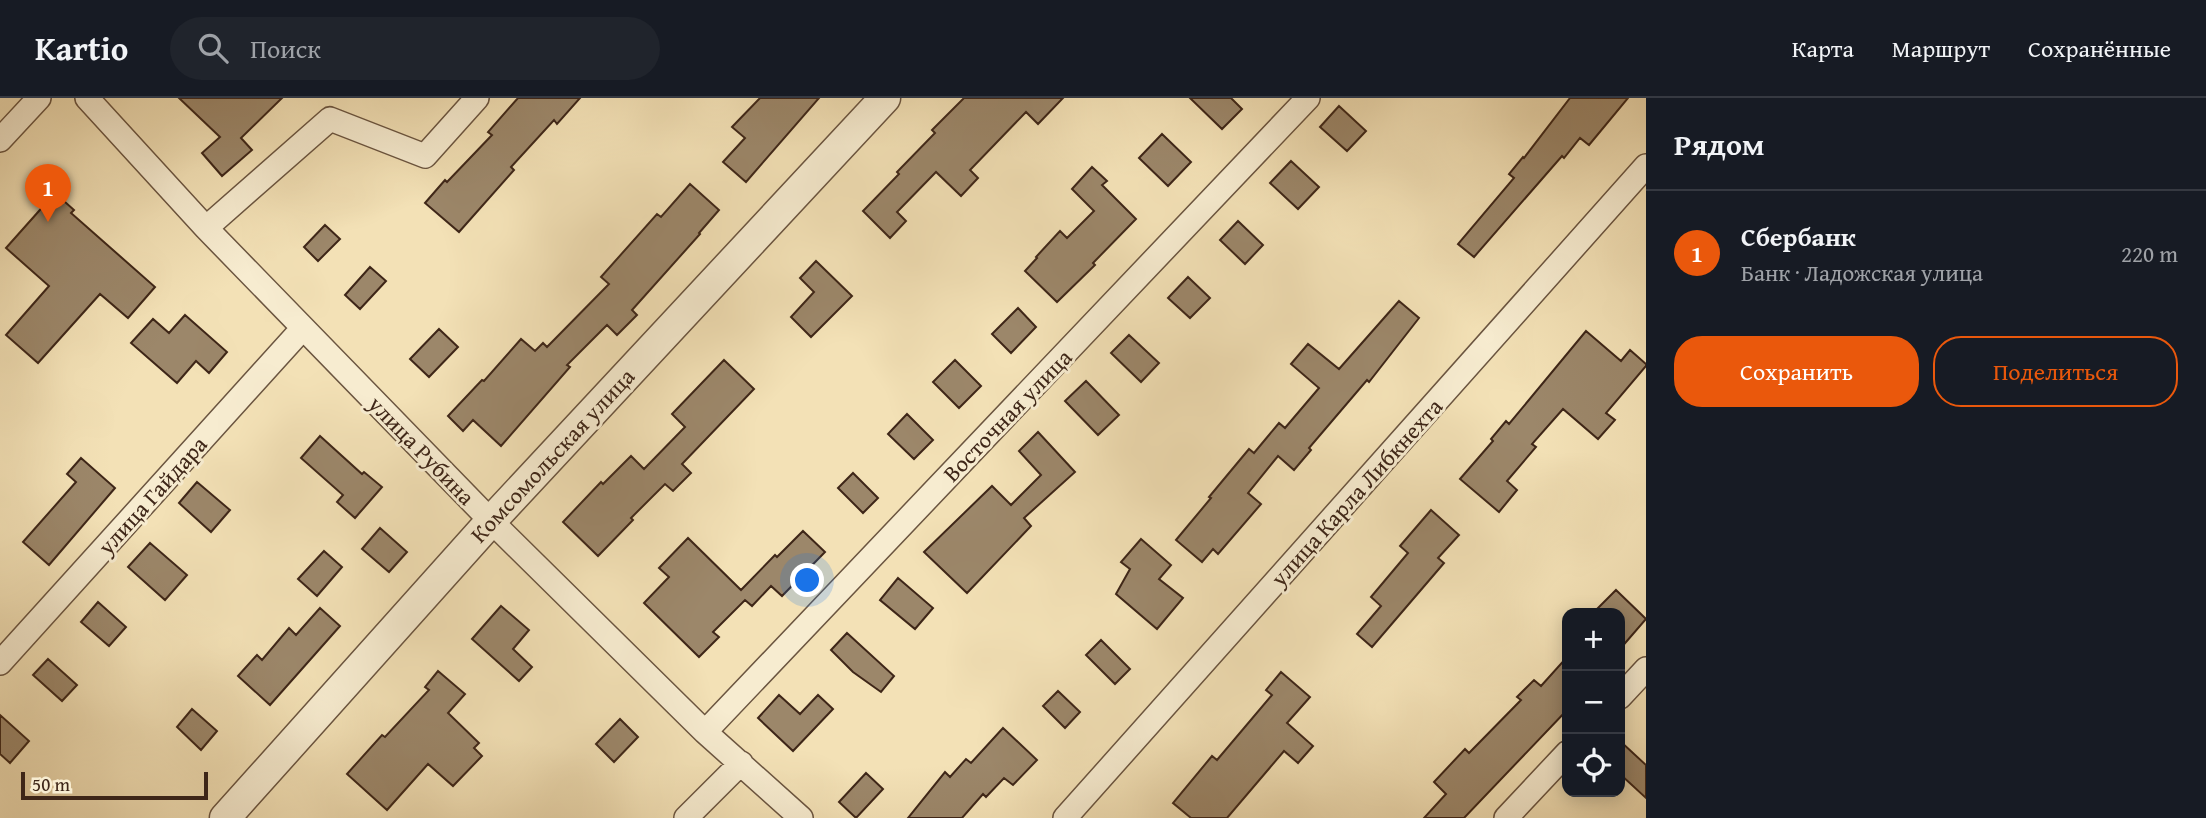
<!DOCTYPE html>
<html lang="ru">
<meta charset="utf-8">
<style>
body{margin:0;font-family:"Gentium Book Plus",serif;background:#20242c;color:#f1f3f6}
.controls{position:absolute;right:21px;bottom:21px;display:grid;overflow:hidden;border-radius:14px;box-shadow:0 4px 18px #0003}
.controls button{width:63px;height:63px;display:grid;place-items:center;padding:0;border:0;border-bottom:2px solid #363941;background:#171b24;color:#f1f3f6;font:35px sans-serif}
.scale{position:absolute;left:21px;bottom:18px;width:187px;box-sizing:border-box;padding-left:7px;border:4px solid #3e2618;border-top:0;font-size:19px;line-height:24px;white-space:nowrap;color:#3e2618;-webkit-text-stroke:5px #f7ecd0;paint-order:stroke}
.you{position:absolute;left:808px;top:483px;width:24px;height:24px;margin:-18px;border:5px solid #fff;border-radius:50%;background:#1a73e8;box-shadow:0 0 0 10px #1a73e833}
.badge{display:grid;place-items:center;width:46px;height:46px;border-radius:50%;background:#ea580c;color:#fff;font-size:23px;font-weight:700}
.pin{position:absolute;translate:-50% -58px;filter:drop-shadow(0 2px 4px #0008)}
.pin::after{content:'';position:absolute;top:37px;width:24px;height:21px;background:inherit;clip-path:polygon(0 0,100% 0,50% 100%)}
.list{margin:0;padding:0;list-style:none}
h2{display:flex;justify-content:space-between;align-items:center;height:91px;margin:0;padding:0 28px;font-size:30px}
h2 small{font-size:23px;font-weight:400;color:#9ea1a6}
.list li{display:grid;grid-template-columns:46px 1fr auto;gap:21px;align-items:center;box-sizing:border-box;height:126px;padding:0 28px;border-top:2px solid #363941}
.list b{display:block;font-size:26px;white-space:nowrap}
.list p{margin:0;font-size:23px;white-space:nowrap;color:#9ea1a6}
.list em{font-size:23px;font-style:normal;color:#9ea1a6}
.actions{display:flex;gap:14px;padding:21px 28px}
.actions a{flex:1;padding:16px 0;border:2px solid #ea580c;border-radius:28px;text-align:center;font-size:24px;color:#ea580c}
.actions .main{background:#ea580c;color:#fff}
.icon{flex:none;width:38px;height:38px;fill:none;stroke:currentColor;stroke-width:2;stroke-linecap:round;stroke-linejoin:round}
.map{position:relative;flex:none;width:1646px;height:720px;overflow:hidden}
header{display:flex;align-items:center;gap:42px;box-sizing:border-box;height:98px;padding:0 35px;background:#171b24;border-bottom:2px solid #363941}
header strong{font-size:33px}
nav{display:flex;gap:38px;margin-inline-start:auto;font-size:24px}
.search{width:490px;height:63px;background:#20242c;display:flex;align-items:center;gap:18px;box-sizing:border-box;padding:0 24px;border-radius:38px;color:#9ea1a6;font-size:26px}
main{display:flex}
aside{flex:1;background:#171b24}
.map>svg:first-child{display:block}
.building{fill:#9c876a;stroke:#3e2618;stroke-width:2}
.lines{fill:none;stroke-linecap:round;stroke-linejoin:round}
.minor-casing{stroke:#6b5540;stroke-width:26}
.tertiary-casing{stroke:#6b5540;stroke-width:33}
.minor{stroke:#f7ecd0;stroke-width:23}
.tertiary{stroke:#f7ecd0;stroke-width:30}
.labels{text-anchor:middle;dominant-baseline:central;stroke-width:6;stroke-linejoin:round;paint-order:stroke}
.street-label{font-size:23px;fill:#3e2618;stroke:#f7ecd0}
</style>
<header>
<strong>Kartio</strong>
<div class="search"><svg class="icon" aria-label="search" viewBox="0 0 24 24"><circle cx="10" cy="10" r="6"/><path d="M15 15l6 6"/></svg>Поиск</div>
<nav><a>Карта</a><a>Маршрут</a><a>Сохранённые</a></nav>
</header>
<main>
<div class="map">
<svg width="1646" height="720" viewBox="0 0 1646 720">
<rect width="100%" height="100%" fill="#f3e1b6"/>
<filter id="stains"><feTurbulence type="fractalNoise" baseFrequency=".00286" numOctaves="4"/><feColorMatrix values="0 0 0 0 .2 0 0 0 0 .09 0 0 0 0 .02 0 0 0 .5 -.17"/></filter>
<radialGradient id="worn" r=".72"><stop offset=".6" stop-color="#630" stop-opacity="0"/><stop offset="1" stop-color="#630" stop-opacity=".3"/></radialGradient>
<path class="building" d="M179 0H282L241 40 252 52 222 78 202 55 220 39Z
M518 0H580L557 26 554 22 511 69 514 72 459 134 425 105 445 82 447 84 492 37 488 34Z
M760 0H819L746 84 723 64 745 40 732 29Z
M964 0H1063L1038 26 1026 14 970 72 978 80 961 98 936 74 897 114 906 123 890 140 863 113 899 76 897 74 935 35 932 32Z
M1190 0H1231L1242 11 1222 31Z
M1570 0H1628L1589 47 1580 40 1564 60 1562 58 1474 159 1458 146 1514 80 1509 76 1523 59 1524 60Z
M1339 8 1366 33 1347 53 1320 29Z
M1162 36 1191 64 1168 88 1139 60Z
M1291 63 1319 89 1298 111 1270 85Z
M1092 69 1107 83 1102 87 1136 121 1093 165 1095 167 1057 204 1025 173 1037 160 1036 159 1060 133 1067 140 1094 113 1072 91Z
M690 86 719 112 699 135 700 136 632 212 637 217 617 237 607 227 567 267 570 269 501 348 473 322 463 333 448 318 482 282 484 283 521 241 535 253 543 245 547 249 609 186 601 179 657 116 661 119Z
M55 95 74 112 71 115 155 189 128 220 100 196 38 265 6 237 49 188 6 150Z
M1238 123 1263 147 1245 166 1220 142Z
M325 127 340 141 318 163 304 149Z
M816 163 852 198 811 239 791 219 814 194 800 180Z
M370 169 386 183 360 211 345 197Z
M1188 179 1210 200 1190 220 1168 200Z
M1399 203 1419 220 1369 284 1367 282 1309 350 1311 352 1294 372 1278 358 1248 395 1261 406 1218 456 1213 451 1202 464 1176 442 1211 400 1209 399 1249 351 1254 355 1279 325 1285 330 1319 290 1291 266 1308 246 1339 271Z
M1018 210 1036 229 1011 255 992 236Z
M185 217 227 254 209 275 196 263 177 285 131 245 153 221 169 235Z
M439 231 458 249 429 279 410 261Z
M1586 233 1621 263 1630 252 1646 266V268L1606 315 1615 322 1598 341 1563 311 1532 346 1536 349 1507 383 1517 392 1499 414 1460 381 1493 343 1491 341 1506 323 1509 326Z
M1129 237 1159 265 1141 284 1111 255Z
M724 262 754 291 682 366 691 375 673 393 665 386 631 420 633 422 598 458 563 424 601 384 603 386 631 358 644 371 685 329 672 316Z
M955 262 981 288 959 310 933 284Z
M1086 283 1119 317 1098 337 1065 303Z
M907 316 933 342 914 361 888 336Z
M1038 334 1075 374 1024 420 1031 428 967 495 924 454 992 388 1011 407 1041 377 1019 353Z
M320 338 362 376 364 374 382 389 355 420 337 404 343 397 301 360Z
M81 360 115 390 49 467 23 444 76 384 67 376Z
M853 375 878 400 863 415 838 390Z
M197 384 230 412 211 434 179 405Z
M1431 412 1459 437 1438 460 1444 465 1372 549 1357 536 1381 508 1371 499 1408 455 1400 448Z
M380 430 407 454 389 474 362 451Z
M803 433 825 454 782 498 771 488 752 508 745 502 713 534 719 539 699 559 644 505 669 479 659 470 688 440 741 492 775 457 777 459Z
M1141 441 1171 467 1159 481 1183 500 1157 531 1116 496 1130 471 1121 464Z
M150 445 187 477 165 502 128 469Z
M324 453 342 469 317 498 298 481Z
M898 480 933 510 915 531 880 502Z
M1616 492 1646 521 1620 551V515H1593Z
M98 504 126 529 109 548 81 524Z
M501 508 529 532 513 551 532 569 519 583 472 541Z
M320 510 340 528 270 607 238 578 257 557 262 562 289 530 296 537Z
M847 535 894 578 881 594 853 574 831 552Z
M1101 542 1130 571 1115 586 1086 557Z
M1567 559V612L1464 720H1424L1446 696 1434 684 1465 651 1469 655 1521 602 1517 599 1534 582 1541 588Z
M48 561 77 587 62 603 33 577Z
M438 573 465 596 448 615 479 645 474 650 482 658 453 688 428 666 387 712 347 676 382 637 385 639 429 592 425 589Z
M1281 574 1310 599 1287 625 1313 648 1298 665 1284 653 1227 720H1191L1173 705 1212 658 1217 662 1272 597 1266 592Z
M1058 593 1080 614 1065 630 1043 608Z
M779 597 800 616 818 597 833 611 793 653 758 620Z
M192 611 217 633 201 652 177 629Z
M0 617 29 643 10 665 0 656Z
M620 621 638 639 614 664 596 646Z
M1003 630 1037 662 1013 687 1004 680 986 699 983 696 962 720H908L945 674 950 679 966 661 971 665Z
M1620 643 1646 667V700L1620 676Z
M866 675 883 691 856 720 839 704Z"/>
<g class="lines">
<g class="minor-casing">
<path id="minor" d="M87 0 206 130 491 423 705 634 801 720
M0 42 39 0
M206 130 330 21 425 58 477 0
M0 565 303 230
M1620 599 1646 571
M705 634 1308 0
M686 720 741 665
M1065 720 1646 68
M1506 720 1567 655"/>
</g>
<g class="tertiary-casing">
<path id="tertiary" d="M225 720 491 423 885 0"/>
</g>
<use href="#minor" class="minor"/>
<use href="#tertiary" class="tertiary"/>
</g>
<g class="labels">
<g class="street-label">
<text transform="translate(1007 317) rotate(-46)">Восточная улица</text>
<text transform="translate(422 352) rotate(46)">улица Рубина</text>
<text transform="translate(552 357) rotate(-47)">Комсомольская улица</text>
<text transform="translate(1356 394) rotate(-48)">улица Карла Либкнехта</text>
<text transform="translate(152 397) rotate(-48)">улица Гайдара</text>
</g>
</g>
<rect width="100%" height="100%" filter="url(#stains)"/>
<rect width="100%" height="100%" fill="url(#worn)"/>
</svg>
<div class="controls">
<button>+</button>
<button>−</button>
<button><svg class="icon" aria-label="locate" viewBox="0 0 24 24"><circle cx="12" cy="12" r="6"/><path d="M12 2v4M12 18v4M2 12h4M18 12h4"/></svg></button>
</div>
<div class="scale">50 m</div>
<div class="you"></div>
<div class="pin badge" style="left:48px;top:124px">1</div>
</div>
<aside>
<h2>Рядом<small></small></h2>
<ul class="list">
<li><span class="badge">1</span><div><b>Сбербанк</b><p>Банк · Ладожская улица</p></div><em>220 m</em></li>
</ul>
<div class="actions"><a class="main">Сохранить</a><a>Поделиться</a></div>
</aside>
</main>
